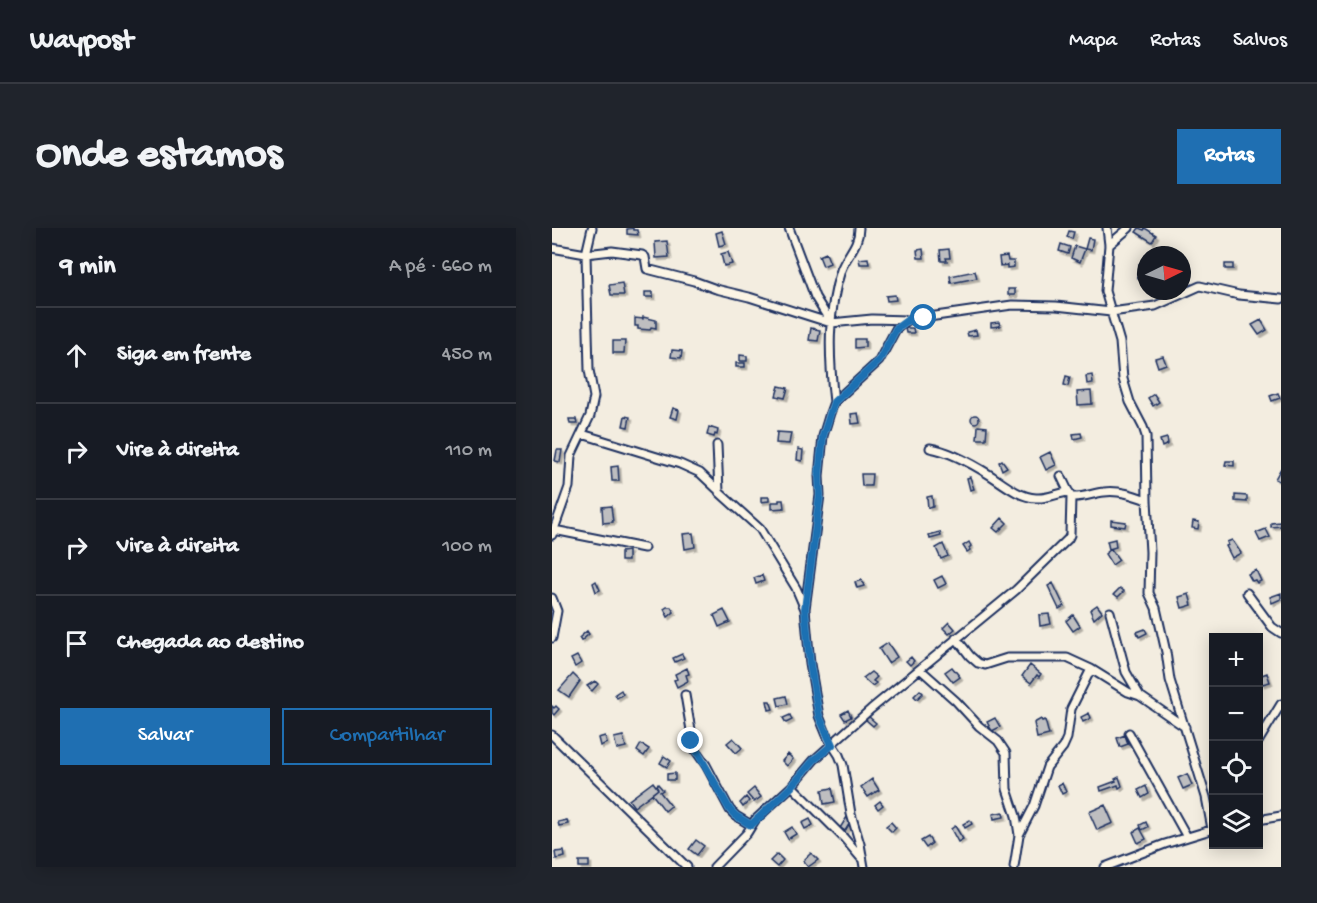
<!DOCTYPE html>
<html lang="pt">
<meta charset="utf-8">
<style>
body{margin:0;font-family:"Gochi Hand",sans-serif;background:#20242c;color:#f1f3f6}
.controls{position:absolute;right:18px;bottom:18px;display:grid;overflow:hidden;border-radius:0px;box-shadow:0 3px 15px #0003}
.controls button{width:54px;height:54px;display:grid;place-items:center;padding:0;border:0;border-bottom:2px solid #363941;background:#171b24;color:#f1f3f6;font:30px sans-serif}
.compass{position:absolute;left:585px;top:18px;width:54px;height:54px;border-radius:50%;background:#171b24;box-shadow:0 3px 15px #0003;rotate:85deg}
.stop{position:absolute;width:18px;height:18px;margin:-14px;border:4px solid #1f6fb2;border-radius:50%;background:#fff}
.stop.end{background:#1f6fb2;border-color:#fff;box-shadow:0 2px 6px #0008}
.list{margin:0;padding:0;list-style:none}
h2{display:flex;justify-content:space-between;align-items:center;height:78px;margin:0;padding:0 24px;font-size:26px}
h2 small{font-size:20px;font-weight:400;color:#9ea1a6}
.list li{display:grid;grid-template-columns:39px 1fr auto;gap:18px;align-items:center;box-sizing:border-box;height:96px;padding:0 24px;border-top:2px solid #363941}
.list b{display:block;font-size:22px;white-space:nowrap}
.list em{font-size:20px;font-style:normal;color:#9ea1a6}
.actions{display:flex;gap:12px;padding:18px 24px}
.actions a{flex:1;padding:14px 0;border:2px solid #1f6fb2;border-radius:0px;text-align:center;font-size:21px;color:#1f6fb2}
.actions .main{background:#1f6fb2;color:#fff}
.icon{flex:none;width:33px;height:33px;fill:none;stroke:currentColor;stroke-width:2;stroke-linecap:round;stroke-linejoin:round}
.map{position:relative;flex:none;width:729px;height:639px;overflow:hidden;border-radius:0px}
header{display:flex;align-items:center;gap:36px;box-sizing:border-box;height:84px;padding:0 30px;background:#171b24;border-bottom:2px solid #363941}
header strong{font-size:28px}
nav{display:flex;gap:33px;margin-inline-start:auto;font-size:21px}
.intro{display:flex;align-items:center;justify-content:space-between;box-sizing:border-box;height:144px;padding:0 36px}
h1{margin:0;font-size:42px}
.button{padding:15px 27px;border-radius:0px;background:#1f6fb2;color:#fff;font-size:21px;font-weight:700}
main{display:flex;gap:36px;padding:0 36px}
aside{flex:1;background:#171b24;border-radius:0px;box-shadow:0 3px 15px #0003}
.map>svg:first-child{display:block}
.building{fill:#bebec0;stroke:#1b2f5e;stroke-width:1.5;filter:url(#shadow)}
.lines{fill:none;stroke-linecap:round;stroke-linejoin:round}
.street-casing{stroke:#1b2f5e;stroke-width:11}
.street{stroke:#fcf5e5;stroke-width:7}
.route{stroke:#1f6fb2;stroke-width:8}
</style>
<header>
<strong>Waypost</strong>
<nav><a>Mapa</a><a>Rotas</a><a>Salvos</a></nav>
</header>
<div class="intro"><h1>Onde estamos</h1><a class="button">Rotas</a></div>
<main>
<aside>
<h2>9 min<small>A pé · 660 m</small></h2>
<ul class="list">
<li><svg class="icon" aria-label="ahead" viewBox="0 0 24 24"><path d="M12 20V5M6 11l6-6 6 6"/></svg><div><b>Siga em frente</b></div><em>450 m</em></li>
<li><svg class="icon" aria-label="right" viewBox="0 0 24 24"><path d="M7 20v-9h11M14 6l5 5-5 5"/></svg><div><b>Vire à direita</b></div><em>110 m</em></li>
<li><svg class="icon" aria-label="right" viewBox="0 0 24 24"><path d="M7 20v-9h11M14 6l5 5-5 5"/></svg><div><b>Vire à direita</b></div><em>100 m</em></li>
<li><svg class="icon" aria-label="arrive" viewBox="0 0 24 24"><path d="M6 21V4h12l-3 4 3 4H6"/></svg><div><b>Chegada ao destino</b></div></li>
</ul>
<div class="actions"><a class="main">Salvar</a><a>Compartilhar</a></div>
</aside>
<div class="map">
<svg width="729" height="639" viewBox="0 0 729 639">
<defs>
<filter id="shadow"><feDropShadow dx="2.5" dy="2.5" stdDeviation="0" flood-color="#0004"/></filter>
</defs>
<rect width="100%" height="100%" fill="#f3ede0"/>
<filter id="ink" filterUnits="userSpaceOnUse"><feTurbulence type="fractalNoise" baseFrequency=".0167" numOctaves="2"/><feDisplacementMap in="SourceGraphic" scale="12" xChannelSelector="R" yChannelSelector="G"/><feConvolveMatrix kernelMatrix="1 2 1 2 8 2 1 2 1" color-interpolation-filters="sRGB"/></filter>
<g filter="url(#ink)">
<path class="building" d="M81 0V2H85L86 7 75 6V1Z
M587 0 592 2 593 0 604 7 600 14 584 4Z
M170 3 174 16 167 18 164 5Z
M517 3 522 4 520 11 515 9Z
M536 10 541 11 539 22 533 21Z
M115 13 117 29 104 30 103 14Z
M509 16 518 19 516 26 507 23Z
M523 18 533 21 528 34 519 30Z
M371 21 372 30H366L365 22Z
M397 21 398 30H394L395 33H389L388 22Z
M176 24 180 36 172 38 169 26Z
M274 25 278 35 271 38 267 28Z
M455 28 456 33H462V39L455 40V37L448 38 447 29Z
M316 30 317 36H308L307 31Z
M591 35 592 39H594V44H591L592 49 586 50 585 45 589 44 587 36Z
M673 36H681V41H673Z
M423 43 425 50 399 55 398 48Z
M70 55 72 67H59L57 57Z
M456 61H463V67H456Z
M93 64H101V69H93Z
M343 67 344 72 335 73 334 68Z
M91 89 104 92V100L99 99 98 102 86 101V98H83V90L91 91Z
M709 92 715 102 707 107 700 97Z
M447 94 448 98 439 99V95Z
M259 100 268 102 266 113 257 112Z
M353 100H361L362 105H354Z
M424 102 425 107 416 108 415 104Z
M303 111H313V119L303 120Z
M61 113H73L72 125H61Z
M120 122 130 123 129 130 119 129Z
M188 127 195 128V133H188Z
M611 128 614 136 606 139 603 130Z
M184 135H193V139H184Z
M540 147 541 155 535 156 534 148Z
M514 148 518 149 516 158 512 157Z
M227 158 236 160 233 170 224 168Z
M539 163 540 176 526 177 525 164Z
M726 165 728 170 720 173 718 168Z
M602 166 607 174 601 178 596 170Z
M121 180 127 182 125 191 118 189Z
M306 185 308 195 300 196 299 186Z
M419 191a4 4 0 1 1 8 0a4 4 0 1 1-8 0Z
M73 188 78 189 76 199 71 198Z
M17 191H24L25 196H18Z
M426 198 435 199 434 211H425Z
M157 199 166 202 165 207 163 206 162 209 155 207Z
M225 204 239 205 237 216 224 215Z
M529 205 530 209 522 211 521 206Z
M615 210 616 216 610 219 608 212Z
M246 221 251 222 250 233 245 232Z
M5 222H10L8 234 3 233Z
M498 224 504 237 494 242 488 229Z
M450 232 455 239 450 242 447 234Z
M674 233H682V238L673 237Z
M66 238 67 253H60L59 239Z
M729 240V254L723 251Z
M309 246H320L319 258H310Z
M418 249 422 261 418 262 415 250Z
M683 267 695 268V274L683 273Z
M380 268 381 279 376 280 375 269Z
M209 269H217V273L209 274Z
M227 272H231L232 280 220 281V274H227Z
M59 278 61 294 51 295 50 279Z
M450 290 455 295 446 304 441 300Z
M559 292 574 294 573 299 559 297Z
M641 293 647 294 646 301 640 300Z
M728 294 729 298 719 299V295Z
M714 301 718 309 708 313 704 305Z
M388 304 389 308 378 311 377 307Z
M141 305 143 319 133 321 131 306Z
M563 311 564 319 557 321 555 313Z
M680 312 689 325 680 330 674 318 676 317 675 314Z
M417 314 419 318 417 320 418 322 415 324 411 318Z
M391 316 396 328 389 331 384 320Z
M559 321 567 332 560 337 553 326Z
M76 323V333H69V324Z
M704 342 709 353 705 355 703 352 700 353 696 346Z
M210 347 212 353 204 356 202 350Z
M390 348 394 356 386 360 382 352Z
M310 352 312 358 305 360 303 354Z
M44 353 48 362 44 364 41 355Z
M501 355 512 378 507 381 496 358Z
M568 360 572 363 566 369 562 366Z
M729 365V371L720 375 718 369Z
M637 366 640 377 630 380 627 369Z
M545 377 550 384 542 391 538 382Z
M115 379H119L122 384 116 389 112 381Z
M172 382 178 394 167 399 162 387Z
M497 386 499 396 488 398 487 387Z
M521 387 528 398 521 403 514 393Z
M397 394 403 401 397 406 391 400Z
M593 401 595 405 587 409 585 404Z
M35 403 37 406 29 413 27 410Z
M336 415 345 429 336 435 327 421Z
M130 426 132 430 123 434 121 430Z
M25 428 29 435 23 439 19 431Z
M359 429 362 433 358 437 354 433Z
M478 437 489 446 487 449 485 447 479 455 470 448Z
M400 439 408 449 401 454 393 444Z
M135 440 137 446 134 447 136 453 125 459 122 452 125 451 123 446Z
M319 444 325 449 321 453 324 455 320 458 311 450Z
M715 445 718 454 710 456 707 448Z
M21 446 28 453 17 469 7 462Z
M43 453 46 456 40 463 35 458Z
M69 462 71 466 65 470 63 466Z
M368 462 371 465 365 471 362 468Z
M234 468 236 476 227 478 225 470Z
M215 473H218L221 481 217 482Z
M0 478 2 480 4 478 7 481 2 487 0 485Z
M296 482 299 489 293 492 289 486Z
M537 485 539 490 531 494 529 489Z
M238 487 240 492 234 495 231 490Z
M316 488 324 495 321 498 313 491Z
M443 490 448 499 440 503 435 494Z
M489 491 490 493 493 492 497 507 485 510 482 495Z
M573 507 576 516 568 519 565 510Z
M53 508 55 515 48 518 46 510Z
M71 508 74 519 65 521 62 510Z
M181 510 190 520 184 525 175 515Z
M89 516 97 521 92 528 85 523Z
M236 526 241 531 235 538 230 533Z
M112 528 119 533 115 539 108 535Z
M123 545V552H115V546Z
M635 546 640 557 631 561 626 550Z
M567 549 570 558 567 560 566 557 549 563 548 559 564 553 563 551Z
M320 551 327 562 316 569 309 559Z
M101 554 106 561 82 579 77 572Z
M510 555 514 564 510 566 506 557Z
M106 556 111 562 108 564 119 578 113 583 100 566 106 561 104 558Z
M594 558 597 566 590 570 586 562Z
M202 560 209 569 202 574 195 566Z
M280 560 283 574 272 576 270 562Z
M194 569 197 573 191 579 188 575Z
M328 573 331 577 326 581 323 577Z
M553 577 561 595 545 602 537 584Z
M451 584 452 589 442 591 441 586Z
M295 589 299 593 293 603 288 600Z
M258 591 261 597 253 601 250 595Z
M15 592 16 596 7 598 6 594Z
M418 592 420 596 413 600 411 596Z
M339 594 344 600 340 604 334 598Z
M594 594 596 599 590 602 588 597Z
M403 598 411 611 406 614 399 601Z
M240 599 244 606 236 611 232 604Z
M588 600 594 611 586 615 581 604Z
M376 609 380 615 374 620 369 613Z
M144 612 152 618 145 627 137 621Z
M12 623 13 629 4 631 3 624Z
M259 625 266 632 256 639 251 633Z
M225 626 231 632 225 639 218 633Z
M27 633H37V639H27Z"/>
<g class="lines">
<g class="street-casing">
<path id="street" d="M237 0 263 69 279 95
M555 0 557 17 553 63 568 114 571 151 578 174 591 199 594 208 595 272 598 324 597 365 604 380 614 424 618 452 654 569 660 601
M557 17 577 0
M0 20 34 26 60 23 90 27 93 29 95 41 142 53 164 61 197 69 279 95 320 91 356 92 460 77 504 78 559 84 603 78 648 58 687 67 729 71
M282 174C277 130 275 84 289 42 295 26 307 18 307 0
M30 206 128 236 148 245 165 261
M165 217 167 264 208 301 244 360 253 381
M378 220C397 223 422 237 438 247 452 256 467 269 484 270 496 271 505 265 517 264
M519 269C532 270 541 265 552 264 567 262 581 267 595 272
M2 302 92 320
M0 307 17 259 19 228 38 188 42 169 37 142 34 26 40 0
M695 365 720 399 729 405
M0 370 5 383 0 410
M558 384 574 444 588 468
M404 410 418 428 426 435 433 437 455 430H515L539 441 576 464 588 468 633 499
M368 441 404 473 427 498 446 513 454 525 455 561 464 588 467 607 462 639
M133 467 142 520 154 537 178 582 184 588 199 597
M577 505 635 609
M0 507 135 639
M706 514 729 476
M240 558 292 610 309 630
M706 592 729 588
M467 607 482 578 495 539 511 519 515 510 519 481 539 441
M162 639 195 605 203 592 240 558 262 532 319 481 464 362 516 311 518 307 519 269 509 248
M312 639 308 616 299 586 291 537 287 527 276 510 267 488 258 436 253 381 268 267 267 248 271 208 278 185 282 174 327 133 344 101 356 92
M553 639 613 616 662 601"/>
</g>
<use href="#street" class="street"/>
</g>
</g>
<g class="lines" filter="url(#ink)">
<path class="route" d="M139 513 178 582 184 588 199 597 240 558 262 532 280 517 267 488 258 436 253 381 268 267 267 248 271 208 282 174 327 133 344 101 356 92 372 90"/>
</g>
</svg>
<div class="controls">
<button>+</button>
<button>−</button>
<button><svg class="icon" aria-label="locate" viewBox="0 0 24 24"><circle cx="12" cy="12" r="6"/><path d="M12 2v4M12 18v4M2 12h4M18 12h4"/></svg></button>
<button><svg class="icon" aria-label="layers" viewBox="0 0 24 24"><path d="M12 4l9 5-9 5-9-5zM3 14l9 5 9-5"/></svg></button>
</div>
<svg class="compass" viewBox="-18 -18 36 36"><path d="M0-13l5 13h-10z" fill="#e53935"/><path d="M0 13l5-13h-10z" fill="#9ea1a6"/></svg>
<div class="stop" style="left:372px;top:90px"></div>
<div class="stop end" style="left:139px;top:513px"></div>
</div>
</main>
